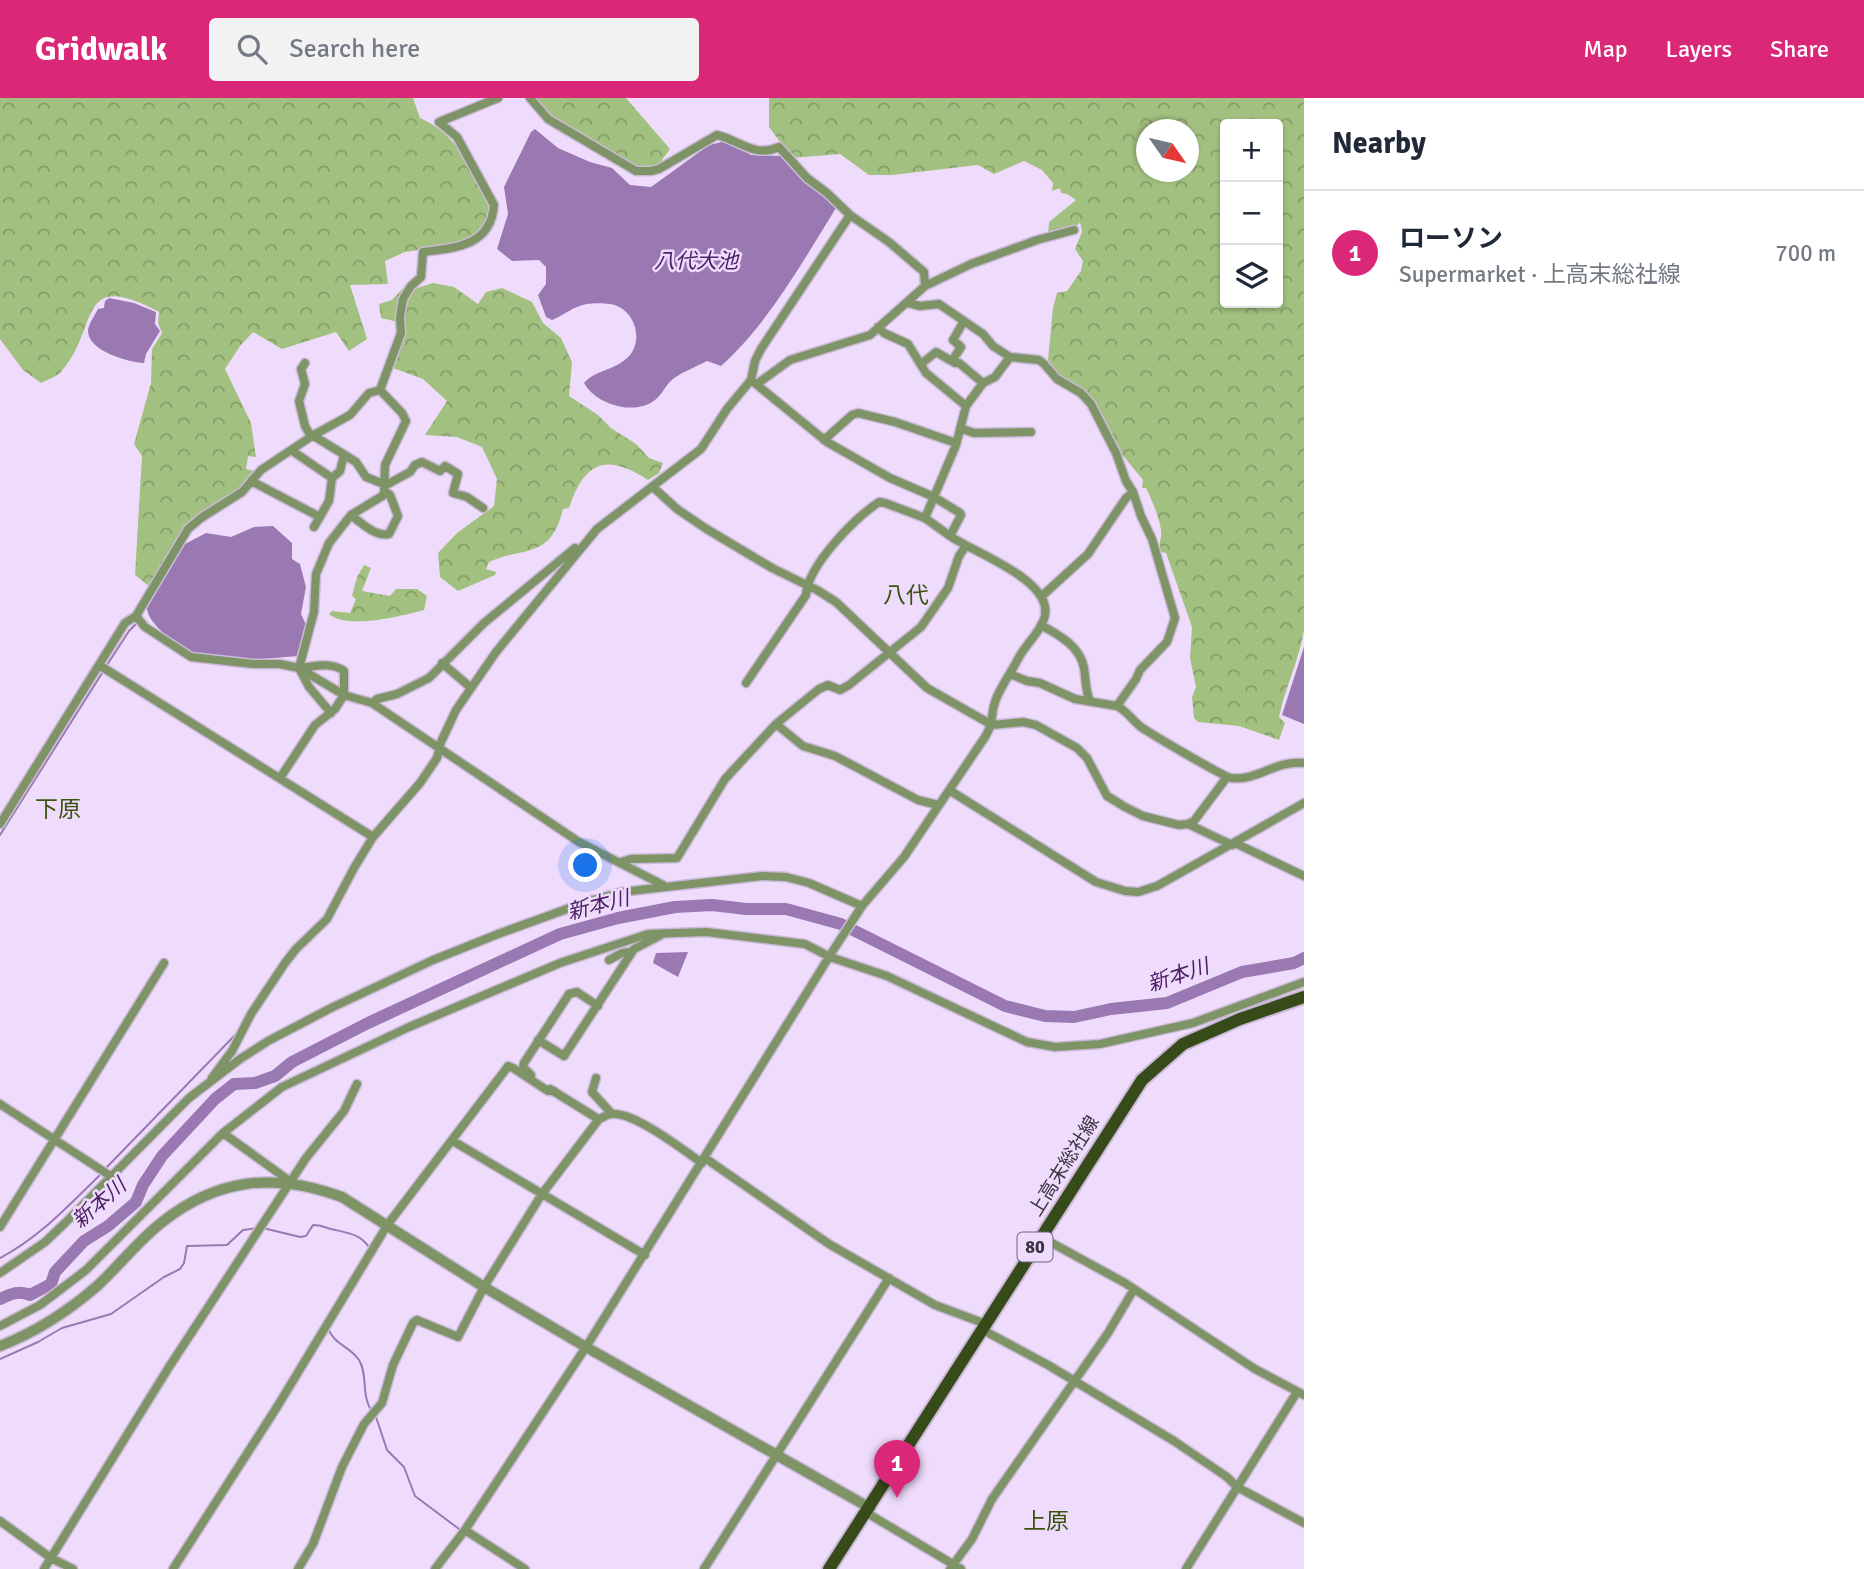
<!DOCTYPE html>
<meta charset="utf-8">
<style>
body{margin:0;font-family:Signika,"Noto Sans JP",sans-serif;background:#f2f2f3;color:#1f2937}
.controls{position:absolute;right:21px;top:21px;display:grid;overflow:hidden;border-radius:7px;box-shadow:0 2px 5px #0004}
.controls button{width:63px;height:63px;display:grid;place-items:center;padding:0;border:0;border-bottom:2px solid #e0e1e3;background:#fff;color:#1f2937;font:35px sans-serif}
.compass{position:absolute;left:1136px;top:21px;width:63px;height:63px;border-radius:50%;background:#fff;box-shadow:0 2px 5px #0004;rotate:124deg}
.you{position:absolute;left:586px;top:768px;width:24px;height:24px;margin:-18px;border:5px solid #fff;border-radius:50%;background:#1a73e8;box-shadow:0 0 0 10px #1a73e833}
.badge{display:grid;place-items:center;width:46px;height:46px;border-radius:50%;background:#db2777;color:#fff;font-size:23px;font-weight:700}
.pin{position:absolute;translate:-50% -58px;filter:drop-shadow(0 2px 4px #0008)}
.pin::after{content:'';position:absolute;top:37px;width:24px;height:21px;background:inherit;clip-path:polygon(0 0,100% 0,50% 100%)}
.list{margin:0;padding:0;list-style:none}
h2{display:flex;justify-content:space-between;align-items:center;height:91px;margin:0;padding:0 28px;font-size:30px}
h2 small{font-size:23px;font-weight:400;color:#747a83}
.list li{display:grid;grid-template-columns:46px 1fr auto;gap:21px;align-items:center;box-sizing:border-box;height:126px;padding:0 28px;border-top:2px solid #e0e1e3}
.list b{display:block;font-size:26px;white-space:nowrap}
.list p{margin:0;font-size:23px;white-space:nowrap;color:#747a83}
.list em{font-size:23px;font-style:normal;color:#747a83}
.icon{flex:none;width:38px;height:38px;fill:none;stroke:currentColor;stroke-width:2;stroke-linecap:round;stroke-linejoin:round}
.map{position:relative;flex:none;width:1304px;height:1471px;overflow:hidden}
header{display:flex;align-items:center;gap:42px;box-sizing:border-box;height:98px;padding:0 35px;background:#db2777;color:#fff}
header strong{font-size:33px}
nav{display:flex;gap:38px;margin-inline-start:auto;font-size:24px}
.search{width:490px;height:63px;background:#f2f2f3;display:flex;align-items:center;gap:18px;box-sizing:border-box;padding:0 24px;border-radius:7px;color:#747a83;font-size:26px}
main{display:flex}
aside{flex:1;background:#fff}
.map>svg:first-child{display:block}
.forest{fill:url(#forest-crowns);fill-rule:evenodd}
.water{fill:#9a79b3}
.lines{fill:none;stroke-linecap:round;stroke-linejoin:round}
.stream{stroke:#9a79b3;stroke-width:2}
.river{stroke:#9a79b3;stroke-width:12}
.minor-casing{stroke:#cbbad7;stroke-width:11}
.tertiary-casing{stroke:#cbbad7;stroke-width:13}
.primary-casing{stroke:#cbbad7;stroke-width:16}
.minor{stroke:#7e9366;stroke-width:8}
.tertiary{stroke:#7e9366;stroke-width:10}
.primary{stroke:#374b1a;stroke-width:12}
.labels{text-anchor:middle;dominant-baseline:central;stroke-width:5;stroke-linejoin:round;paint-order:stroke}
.shield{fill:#efdcfd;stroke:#706679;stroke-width:2}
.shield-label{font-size:18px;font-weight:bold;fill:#3a3340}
.street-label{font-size:19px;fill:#3a3340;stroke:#efdcfd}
.water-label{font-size:21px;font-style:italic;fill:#4d2067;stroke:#efdcfd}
.quarter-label{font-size:23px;fill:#3a540d;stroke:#efdcfd}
</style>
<header>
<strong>Gridwalk</strong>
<div class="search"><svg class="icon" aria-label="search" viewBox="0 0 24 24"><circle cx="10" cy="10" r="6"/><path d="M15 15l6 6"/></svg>Search here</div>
<nav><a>Map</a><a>Layers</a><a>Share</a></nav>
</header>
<main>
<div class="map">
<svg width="1304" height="1471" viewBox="0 0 1304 1471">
<defs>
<pattern id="forest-crowns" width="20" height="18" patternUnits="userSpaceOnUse" patternTransform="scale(1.75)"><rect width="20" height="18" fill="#a2c07f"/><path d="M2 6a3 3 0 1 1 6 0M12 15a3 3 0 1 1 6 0" fill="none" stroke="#859d69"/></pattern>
</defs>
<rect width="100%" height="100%" fill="#efdcfd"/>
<path class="forest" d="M0 0H413L420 20C460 38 468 69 489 105L490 113 483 129 465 145 405 154 385 163 388 186 350 187 367 241 349 253 336 234 282 251 253 234 240 248 225 271 251 325 256 359 248 358 246 371 254 373 241 391 186 427 150 489 135 477 142 358 134 346 151 285 152 251 162 235 158 225 159 214C74 169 101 231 60 275 55 279 47 282 41 285L23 272 0 241Z
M534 0H626L670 51 657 69 642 72 554 21Z
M769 0H1304V532C1299 563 1285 589 1279 619L1285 625 1279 642 1239 628 1198 624 1194 620 1192 599 1196 589 1190 560 1192 529 1166 455 1160 454C1159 447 1160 444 1161 438 1163 428 1151 399 1146 390H1142L1143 382 1120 354 1109 331 1089 297 1059 277 1048 262 1053 210 1057 195 1067 193 1081 173 1083 163 1075 151 1082 134 1080 124 1075 130 1048 138 1049 124 1076 102 1067 96 1061 95 1060 90 1052 93 1053 85 1042 72 1024 63 994 76 978 67 892 77H869L840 56 792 60 769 29ZM1225 26H1278V205H1225ZM1146 32H1188V74H1146Z
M433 185 454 189 478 206 486 194 502 190 532 204 543 225 561 240 572 264 569 298 598 317 611 330 636 346 649 360 663 365 659 375 648 382C606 355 585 363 569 410L563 411C551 461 526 448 489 464L486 471 496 474 495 477 458 493 440 479 438 455 457 435 494 408 497 381 482 349 457 339 425 337 447 303 423 281 393 270 404 235 394 223 381 220 379 206 392 202 406 187 414 191Z
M364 467 371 470 362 493 390 498 396 491H417L427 498 424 512C401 518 348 532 329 516L332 513 350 515 356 501 352 498 357 479Z"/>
<path class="water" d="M535 31 558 50 590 64 612 70 630 87 651 89 709 47 726 43 751 57 782 58 836 110C803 163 768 226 721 268L707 263C696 269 682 274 673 281 666 286 662 297 655 302 635 318 596 307 584 285 596 271 616 273 630 257 643 241 635 214 615 207 607 205 594 205 587 206 574 208 564 217 552 222L546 219 538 197 546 186V169L539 162 512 163 497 151 508 116 504 89 531 34Z
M109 200 134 205 156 214 155 226 160 233 146 256 144 265C128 264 87 253 88 232 89 225 95 217 98 211L104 210 105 203Z
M273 428 292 445V461L300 466 306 489 301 516 308 531 300 558C253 561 196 572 161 533 154 525 148 520 147 510L185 446 206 435 231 439 254 429Z
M1304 549V626L1282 617Z
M688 854 678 879 653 865 656 855Z"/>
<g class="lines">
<path class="stream" d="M107 567 129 533 138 524
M0 737 104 572
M106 1070 237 935
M263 1130 300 1139 306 1138 313 1127C321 1127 324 1129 331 1131 347 1135 359 1135 369 1149
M0 1160C39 1140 69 1107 100 1077
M328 1230C333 1246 351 1249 359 1262 368 1276 361 1296 371 1312
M0 1261 38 1244 62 1230 111 1216 164 1179 180 1171 184 1165 187 1148 227 1147 243 1132 258 1130
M376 1319 387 1352 404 1369 415 1398 459 1431"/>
<path class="river" d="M0 1201C11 1196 19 1192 30 1197L51 1186 55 1174 84 1143 108 1128 136 1104 143 1087 162 1058 215 1001 234 986 255 985 275 978 292 964 368 925 560 836 618 820 675 809 712 807 746 811H786L841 826 1005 908 1045 918 1074 919 1111 911 1167 905 1242 874 1294 865 1304 860"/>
<g class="minor-casing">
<path id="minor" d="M530 0 548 21 636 73H651L659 71 717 37C741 43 754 60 779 49L807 80 827 95 850 117 889 144 924 174 925 188 870 237 790 262 757 286
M925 188 971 166 1037 142 1074 132
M908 205 920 208 939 206 983 236 993 248 1010 259 1039 262 1044 266 1057 281 1081 295 1091 306 1116 355 1126 383 1133 394 1141 418 1152 441 1175 520 1167 544 1140 572 1136 581 1117 608C1127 613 1132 622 1141 629 1151 636 1224 679 1231 680 1259 683 1274 662 1304 665
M878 229 884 235 908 246 926 275 966 308
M952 263 961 249 953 242 964 223
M305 265 301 271 305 286 299 303 305 328 309 335 356 364 366 379 386 387 410 374 415 367 422 364 440 373 445 368 458 376 453 395 467 399 483 410
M921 266 936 254 955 265H959L983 285
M380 292 401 235 400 219 403 201 411 188 421 179 423 154C455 150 491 148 494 107L457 39 439 24 498 0
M960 330 974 335 1031 334
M824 342 852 317 858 315 895 324 956 345
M291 352 332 380 340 373 344 357
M251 383 320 419
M653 389 677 411 705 430 772 470 817 492 836 504 927 590 992 627 1023 624 1036 627 1077 650 1087 660 1107 698 1125 709 1143 718 1179 727 1188 726 1194 723 1227 679
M351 417C361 425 376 439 389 436L398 418 390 397 385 393
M925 420 956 347 966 308 983 285 995 279 1010 259
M314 429 329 403 332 380
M1042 498 1088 456 1126 400 1133 394
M136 518 145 529 191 559 253 566H280L299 570 344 597 372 605 579 744 663 787
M1041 527C1059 537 1080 548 1084 570 1086 582 1085 592 1090 603
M442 565 470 589
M99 567 373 739
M1010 576 1027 583 1040 585 1075 601 1117 608
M746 585 806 497C808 467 855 420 879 404L885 405 925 420 950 438
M372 605 377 601 397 596 429 580 484 525 575 450
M331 615 309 589 299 570 314 514 316 476 329 445 351 417 384 397 385 367 406 323 402 315 380 292
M776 626 803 648 835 658 918 702 938 707
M280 680 315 627 335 611 344 597V573C331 563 314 569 299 570
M949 692 1096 784 1125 793 1138 794 1157 788 1304 705
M0 726 125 525 136 518 188 431 201 420 242 394 261 372 312 338 350 317 369 295 380 292
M1188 726 1232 747
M1235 745 1304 778
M621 764 631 761 677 760 725 681 776 626 819 591 828 587 840 592 849 587 921 529 948 490 959 458 965 449
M609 862 622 855 632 854
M538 942 564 958 634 851 661 837
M531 977 523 969 524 965 569 896 577 894 598 908
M212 980 232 953 251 916 285 865 296 851 327 821 354 770 373 739 420 685 437 660 441 644 456 612 496 554 597 431 701 351 727 311 751 282 755 263 761 251 850 117
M596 980 592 994 611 1015
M550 991 595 1019 599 1021C604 1019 609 1015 615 1016 638 1017 682 1051 702 1065
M0 1006 112 1079
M223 1035 291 1084
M453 1043 645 1157
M705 1060 829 1146 935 1207 986 1226
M0 1129 164 865
M1041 1139 1125 1185 1255 1271 1304 1297
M0 1175 45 1144 65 1125 189 1000 240 961 268 943 331 910 433 862 498 836 589 803 622 794 762 778 786 779 809 785 862 808
M0 1228 40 1207 86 1172 223 1035 282 989 409 929 560 865 648 836 706 834 805 846 830 859 887 878 1027 944 1055 949 1100 946 1193 925 1304 884
M983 1232 1048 1267 1174 1343 1227 1379 1237 1389 1304 1425
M867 1415 961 1471
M0 1423 51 1460 73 1471
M465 1432 525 1471
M44 1471 169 1269 306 1060 344 1013 357 986
M173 1471 277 1309 388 1126 506 971 508 968 513 970 548 993H554
M298 1471 313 1446 342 1369 364 1326 382 1305 393 1267 413 1225 417 1222 458 1239 484 1189 542 1096 599 1021
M435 1471 465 1432 586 1249 834 851 862 808 904 759 985 639C995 622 990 618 995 604 1000 589 1011 575 1018 561 1025 547 1039 536 1044 521 1057 483 974 455 950 438L961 417 960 415 934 399 890 380 827 344 751 282
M704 1471 889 1180
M950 1471 972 1441 992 1401 1108 1235 1134 1191
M1186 1471 1297 1294"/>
</g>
<g class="tertiary-casing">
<path id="tertiary" d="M0 1248C36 1234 67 1214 96 1189 118 1169 137 1144 161 1125 217 1080 275 1074 342 1099L484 1189 586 1249 870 1410"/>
</g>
<g class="primary-casing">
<path id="primary" d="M829 1471 1142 982 1183 946 1240 921 1304 899"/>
</g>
<use href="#minor" class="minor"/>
<use href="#tertiary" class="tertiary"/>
<use href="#primary" class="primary"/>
</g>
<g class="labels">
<rect class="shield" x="1017.5" y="1134.5" width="35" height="29" rx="5"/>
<g class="shield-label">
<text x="1035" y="1149">80</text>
</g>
<g class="street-label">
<text transform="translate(1064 1068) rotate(-58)">上高末総社線</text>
</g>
<g class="water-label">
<text x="696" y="163">八代大池</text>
<text transform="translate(598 807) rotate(-14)">新本川</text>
<text transform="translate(1178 877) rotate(-18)">新本川</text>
<text transform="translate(99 1105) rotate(-41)">新本川</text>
</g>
<g class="quarter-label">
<text x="906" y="497">八代</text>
<text x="58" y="711">下原</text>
<text x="1046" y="1423">上原</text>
</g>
</g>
</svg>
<div class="controls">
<button>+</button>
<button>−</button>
<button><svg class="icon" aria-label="layers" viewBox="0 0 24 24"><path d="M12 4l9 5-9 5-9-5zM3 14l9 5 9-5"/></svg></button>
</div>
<svg class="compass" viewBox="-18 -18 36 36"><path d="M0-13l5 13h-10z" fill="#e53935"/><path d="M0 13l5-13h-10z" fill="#747a83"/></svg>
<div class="you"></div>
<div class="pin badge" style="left:897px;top:1400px">1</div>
</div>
<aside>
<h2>Nearby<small></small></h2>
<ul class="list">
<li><span class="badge">1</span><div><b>ローソン</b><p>Supermarket · 上高末総社線</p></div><em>700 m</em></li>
</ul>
</aside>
</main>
